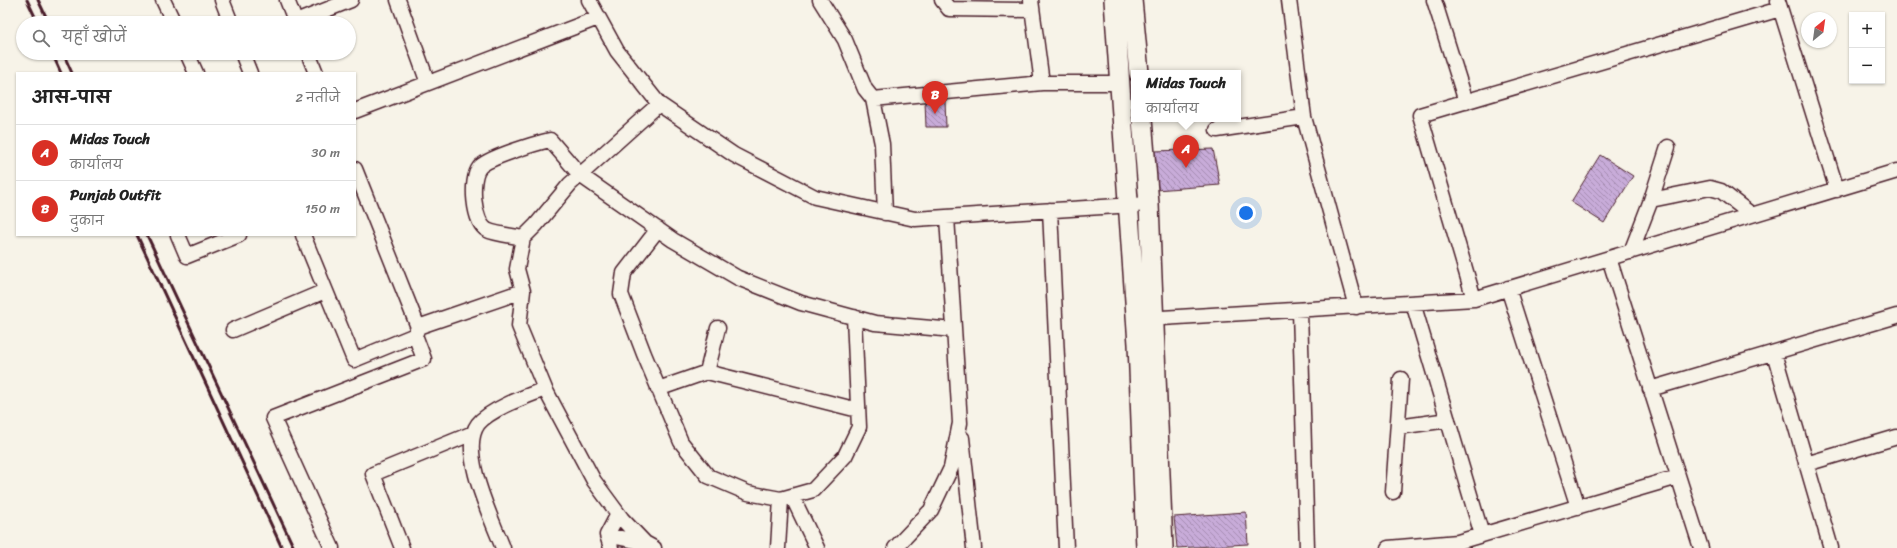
<!DOCTYPE html>
<html lang="hi">
<meta charset="utf-8">
<style>
body{margin:0;font-family:Sriracha,"Playpen Sans Deva",sans-serif;background:#f6f6f6;color:#222}
.controls{position:absolute;right:12px;top:12px;display:grid;overflow:hidden;border-radius:0px;box-shadow:0 1px 3px #0004}
.controls button{width:36px;height:36px;display:grid;place-items:center;padding:0;border:0;border-bottom:1px solid #e0e0e0;background:#fff;color:#222;font:20px sans-serif}
.compass{position:absolute;left:1801px;top:12px;width:36px;height:36px;border-radius:50%;background:#fff;box-shadow:0 1px 3px #0004;rotate:29deg}
.you{position:absolute;left:1246px;top:213px;width:14px;height:14px;margin:-10px;border:3px solid #fff;border-radius:50%;background:#1a73e8;box-shadow:0 0 0 6px #1a73e833}
.badge{display:grid;place-items:center;width:26px;height:26px;border-radius:50%;background:#d93025;color:#fff;font-size:13px;font-weight:700}
.pin{position:absolute;translate:-50% -33px;filter:drop-shadow(0 1px 2px #0008)}
.pin::after{content:'';position:absolute;top:21px;width:14px;height:12px;background:inherit;clip-path:polygon(0 0,100% 0,50% 100%)}
.popup{position:absolute;left:1131px;top:70px;width:110px;height:52px;box-sizing:border-box;display:grid;place-content:center;border-radius:0px;background:#fff;filter:drop-shadow(0 1px 3px #0005);font-size:13px;white-space:nowrap;color:#767676}
.popup b{font-size:15px;color:#222}
.popup::after{content:'';position:absolute;left:50%;top:100%;margin-left:-8px;border:8px solid transparent;border-top-color:#fff}
.list{margin:0;padding:0;list-style:none}
h2{display:flex;justify-content:space-between;align-items:center;height:52px;margin:0;padding:0 16px;font-size:17px}
h2 small{font-size:13px;font-weight:400;color:#767676}
.list li{display:grid;grid-template-columns:26px 1fr auto;gap:12px;align-items:center;box-sizing:border-box;height:56px;padding:0 16px;border-top:1px solid #e0e0e0}
.list b{display:block;font-size:15px;white-space:nowrap}
.list p{margin:0;font-size:13px;white-space:nowrap;color:#767676}
.list em{font-size:13px;font-style:normal;color:#767676}
.icon{flex:none;width:22px;height:22px;fill:none;stroke:currentColor;stroke-width:2;stroke-linecap:round;stroke-linejoin:round}
.map{position:relative;flex:none;width:1897px;height:548px;overflow:hidden}
.search{position:absolute;background:#fff;box-shadow:0 1px 3px #0004;left:16px;top:16px;width:340px;height:44px;display:flex;align-items:center;gap:10px;box-sizing:border-box;padding:0 14px;border-radius:22px;color:#767676;font-size:15px}
.panel{position:absolute;background:#fff;box-shadow:0 1px 3px #0004;left:16px;top:72px;width:340px;height:164px;border-radius:0px}
.map>svg:first-child{display:block}
.building{fill:url(#building-back-hatch);stroke:#4a1f2b}
.lines{fill:none;stroke-linecap:round;stroke-linejoin:round}
.street-casing{stroke:#4a1f2b;stroke-width:17}
.secondary-casing{stroke:#4a1f2b;stroke-width:22}
.street{stroke:#f7f3e8;stroke-width:14}
.secondary{stroke:#f7f3e8;stroke-width:19}
.rail{stroke:#4a1f2b;stroke-width:3}
</style>
<div class="map">
<svg width="1897" height="548" viewBox="0 0 1897 548">
<defs>
<pattern id="building-back-hatch" width="6" height="6" patternUnits="userSpaceOnUse"><rect width="6" height="6" fill="#c8acd9"/><path d="M-1 5l2 2M0 0l6 6M5-1l2 2" fill="none" stroke="#a48bb0"/></pattern>
</defs>
<rect width="100%" height="100%" fill="#f7f3e8"/>
<filter id="ink" filterUnits="userSpaceOnUse"><feTurbulence type="fractalNoise" baseFrequency=".025" numOctaves="2"/><feDisplacementMap in="SourceGraphic" scale="8" xChannelSelector="R" yChannelSelector="G"/><feConvolveMatrix kernelMatrix="1 2 1 2 8 2 1 2 1" color-interpolation-filters="sRGB"/></filter>
<g filter="url(#ink)">
<path class="building" d="M925 101H945L946 127H926Z
M1213 149 1220 185 1156 190 1154 151Z
M1600 155 1633 176 1604 223 1571 202Z
M1246 512 1248 544 1177 548 1174 517Z"/>
<g class="lines">
<g class="street-casing">
<path id="street" d="M163 0 174 23
M222 0 231 23
M287 0 296 23
M398 0 428 83
M589 0 617 51 659 104 734 155 815 197 915 219 1149 204
M820 0 845 40 865 89 873 99 882 144 885 213
M942 0 949 9 1032 10
M1031 0 1042 83
M1289 0 1304 117 1356 307
M1434 0 1466 102
M1778 1 1837 190
M296 22 351 0
M187 53 196 73
M242 53 250 73
M308 53 316 73
M873 99 1042 83H1119
M355 111 598 18
M1217 130 1304 117
M1651 200 1668 147
M1050 210 1066 548
M658 229 624 273 621 294 644 354 681 442 708 476 748 493 781 499 813 490 845 456 859 427 854 317
M178 235 187 256 239 235
M303 235 354 360 415 335 418 327 355 169
M523 238C514 236 495 234 487 230 473 222 470 180 479 168 486 158 537 143 550 140L580 175 673 240 738 278 801 303 875 323 954 330
M1631 252 1651 200 1710 188 1721 191 1752 215
M1609 258 1701 548
M1508 288 1578 507
M1474 299 1420 115 1780 9
M1413 303 1482 535
M1300 311 1307 548
M1145 319 1474 299 1897 171
M418 327 523 291
M233 330 325 291
M1774 353 1831 548
M707 372 718 328
M658 389 707 372 858 410
M1650 389 1897 316
M1398 427 1448 420
M962 438 974 548
M1806 464 1897 437
M1393 492 1401 379
M792 496 817 548
M607 535 645 543
M332 548 273 418 424 359 415 335
M402 548 373 474 473 433
M503 548C492 519 458 451 478 424 490 409 527 396 545 389
M611 548 607 535 618 514
M654 548 645 543 622 519 594 481 545 389 519 326 523 291 517 269 523 238 536 225 570 184 659 104
M778 548 781 499
M895 548 931 510 951 468 960 423 947 217
M1388 548 1458 542 1678 477"/>
</g>
<g class="secondary-casing">
<path id="secondary" d="M1114 0 1138 344 1146 548
M1132 0 1139 73
M1142 119 1149 204 1163 548"/>
</g>
<use href="#street" class="street"/>
<use href="#secondary" class="secondary"/>
<path class="rail" d="M27 0 38 23
M38 0 49 23
M52 53 61 73
M63 53 72 73
M137 235 282 548
M147 235 294 548"/>
</g>
</g>
</svg>
<div class="controls">
<button>+</button>
<button>−</button>
</div>
<svg class="compass" viewBox="-18 -18 36 36"><path d="M0-13l5 13h-10z" fill="#e53935"/><path d="M0 13l5-13h-10z" fill="#767676"/></svg>
<div class="you"></div>
<div class="pin badge" style="left:1186px;top:168px">A</div>
<div class="popup"><b>Midas Touch</b>कार्यालय</div>
<div class="pin badge" style="left:935px;top:114px">B</div>
<div class="search"><svg class="icon" aria-label="search" viewBox="0 0 24 24"><circle cx="10" cy="10" r="6"/><path d="M15 15l6 6"/></svg>यहाँ खोजें</div>
<section class="panel">
<h2>आस-पास<small>2 नतीजे</small></h2>
<ul class="list">
<li><span class="badge">A</span><div><b>Midas Touch</b><p>कार्यालय</p></div><em>30 m</em></li>
<li><span class="badge">B</span><div><b>Punjab Outfit</b><p>दुकान</p></div><em>150 m</em></li>
</ul>
</section>
</div>
